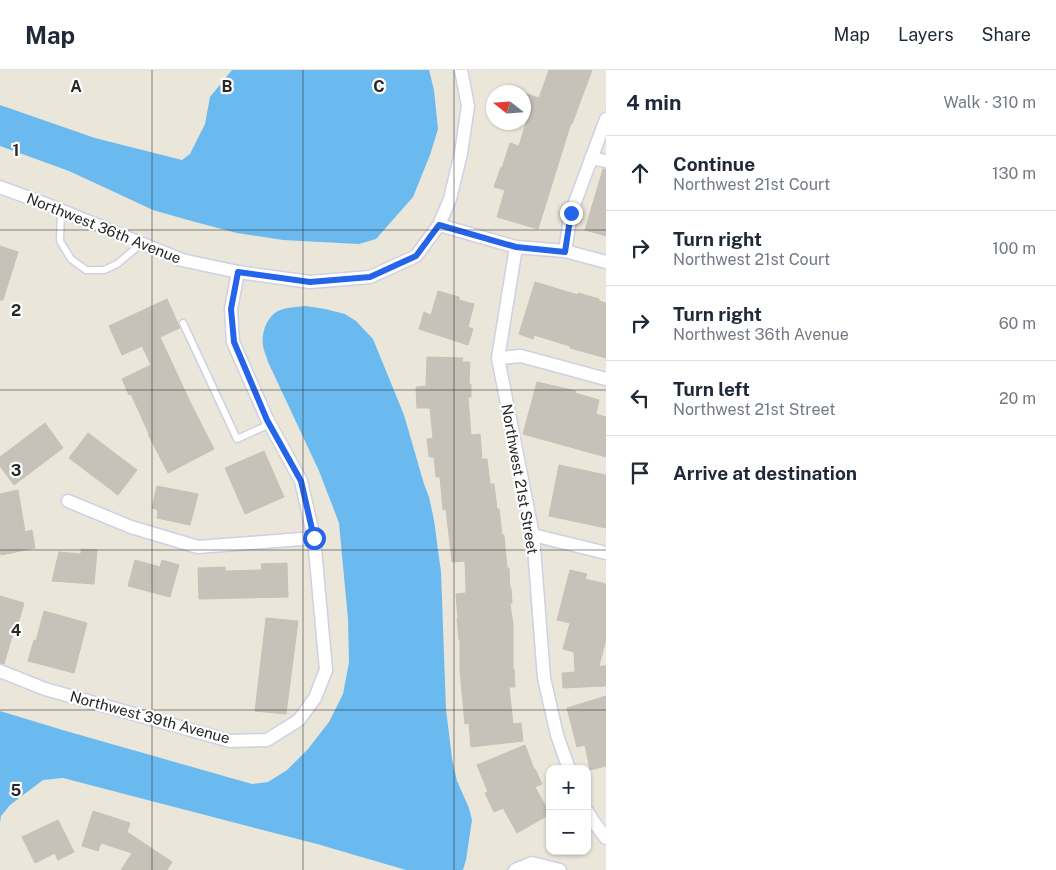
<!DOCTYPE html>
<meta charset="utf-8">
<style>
body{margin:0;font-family:"Public Sans",sans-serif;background:#f6f6f7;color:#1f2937}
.controls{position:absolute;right:15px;bottom:15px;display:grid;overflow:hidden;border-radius:10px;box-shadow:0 1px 4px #0004}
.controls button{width:45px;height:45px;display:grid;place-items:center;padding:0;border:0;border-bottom:1px solid #e0e1e3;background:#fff;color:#1f2937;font:25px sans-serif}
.compass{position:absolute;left:486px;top:15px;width:45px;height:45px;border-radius:50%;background:#fff;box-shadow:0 1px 4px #0004;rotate:287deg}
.stop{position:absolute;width:15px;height:15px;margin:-11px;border:4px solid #2563eb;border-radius:50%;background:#fff}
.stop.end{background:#2563eb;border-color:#fff;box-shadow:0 1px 5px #0008}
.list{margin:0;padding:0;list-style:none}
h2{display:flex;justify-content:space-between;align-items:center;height:65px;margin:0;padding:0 20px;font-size:21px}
h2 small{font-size:16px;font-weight:400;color:#747a83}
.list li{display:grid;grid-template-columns:32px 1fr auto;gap:15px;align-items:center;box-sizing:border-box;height:75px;padding:0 20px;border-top:1px solid #e0e1e3}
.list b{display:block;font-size:19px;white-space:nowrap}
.list p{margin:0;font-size:16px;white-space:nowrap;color:#747a83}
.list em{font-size:16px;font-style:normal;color:#747a83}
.icon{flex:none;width:28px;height:28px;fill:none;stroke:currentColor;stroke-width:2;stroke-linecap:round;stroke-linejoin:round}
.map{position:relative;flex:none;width:606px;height:800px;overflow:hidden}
header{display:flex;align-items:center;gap:30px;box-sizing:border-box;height:70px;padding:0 25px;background:#fff;border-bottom:1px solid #e0e1e3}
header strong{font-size:24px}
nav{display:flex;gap:28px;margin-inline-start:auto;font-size:18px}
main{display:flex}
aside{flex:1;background:#fff}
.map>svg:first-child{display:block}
.water{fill:#6abaef}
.building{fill:#c6c2b9;stroke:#c6c2b3}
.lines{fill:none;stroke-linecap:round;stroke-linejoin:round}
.service-casing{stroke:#cfd0e2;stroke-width:9}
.minor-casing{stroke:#cfd0e2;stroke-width:15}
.service{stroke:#fff;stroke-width:6}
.minor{stroke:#fff;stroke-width:12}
.route{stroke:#2563eb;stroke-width:6}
.grid{fill:none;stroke:#282828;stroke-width:1;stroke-opacity:0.55}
.labels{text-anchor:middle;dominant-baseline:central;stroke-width:4.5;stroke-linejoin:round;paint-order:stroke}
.street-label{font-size:15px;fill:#282828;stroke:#fff}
.grid-label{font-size:16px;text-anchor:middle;font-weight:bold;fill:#282828;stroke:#fff;stroke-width:4.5;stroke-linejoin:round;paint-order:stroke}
</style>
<header>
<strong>Map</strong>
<nav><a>Map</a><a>Layers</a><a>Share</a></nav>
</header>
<main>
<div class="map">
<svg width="606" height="800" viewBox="0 0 606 800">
<rect width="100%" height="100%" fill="#ebe6da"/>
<path class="water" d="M232 0H429L434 20 438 59 430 85 413 127 376 169 359 174 283 170 237 163 195 152 153 140 69 101 0 76V35L95 68 182 90 190 84 205 54 210 27Z
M306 236 325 239 345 244 356 251 373 269 404 345 424 414 429 427 434 450 441 502 446 639 452 689 457 711 469 738 472 750 466 790 463 800H406L317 774 63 708 43 710 10 735 1 746 0 753V641L66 661 252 714 268 712 287 700 308 679 329 652 343 624 349 592 348 549 339 453 319 401 268 292C267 288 265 284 264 280 260 267 265 248 278 241 286 237 297 237 306 236Z"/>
<path class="building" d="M549 0H592L572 54 571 53 538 159 497 147 505 120 494 117 501 97 502 98 510 73 519 76 528 46 524 45V23L539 28Z
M603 99H606V166L585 160Z
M0 176 18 182 3 230H0Z
M535 212 578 225V223L599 229V231L606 233V288L570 278V276L534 265 533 269 519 264Z
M438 221 459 227V230L474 234 468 257 473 259 468 275 419 259 424 242 431 245Z
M167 229 180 258 160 267 191 334 214 379 168 403 148 364H149L131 324 129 325 122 309 151 295 142 276 122 285 109 256Z
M427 287 463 288 462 292H470L469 314H471V327H468L471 365 480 364 482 389H487L490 414H494L497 439H499L502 465H504L507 498H509L510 518H511L512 533H510L513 555V599H514L515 617H509L513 654 521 653 523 671 471 677 469 653 465 654 460 601V570H459L457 549H458L456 524 466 523 465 491 452 492 446 439 443 440 440 407H436L434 387H429L427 369 433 368 430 338H417L416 317 426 316Z
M537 312 576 321 575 323 599 330 596 344 606 347V387L523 364Z
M45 353 63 378 14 415 0 396V387Z
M88 363 137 400 118 425 69 388Z
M264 381 284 427 245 444 225 398Z
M559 395 606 405V458L549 446Z
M157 416 198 424 190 455 157 448 158 440 152 438Z
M18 420 25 462 32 460 35 478 1 485 0 479V424Z
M81 479 97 480 94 514 52 511 59 482 81 484Z
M135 490 160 497 162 490 179 495 170 527 128 516Z
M287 493 288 527 199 529 198 498 225 497V501L262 500 261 494Z
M570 500 587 504 585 509 606 514V569L599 596H606V616L563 618 562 603 575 602 574 582 563 579 570 553 557 550Z
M0 526 24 533 17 557 15 556 4 594 0 593Z
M44 541 87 553 74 603 28 591 34 570 36 571Z
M266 548 298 551 286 644 255 641Z
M606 626V696L590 700 585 675 577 677 567 638Z
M525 675 534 699H535L542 714 535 717 550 744 517 763 503 738 494 742 485 723 488 722 477 695Z
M93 741 130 753 127 762 172 792 167 800H121L132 783 101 773 98 781 82 776Z
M58 750 74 782 58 790 55 783 35 793 22 767Z"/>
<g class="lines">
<g class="service-casing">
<path id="service" d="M61 140 60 171 71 189 86 200H104L117 194 141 174
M183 253 237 369 270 354"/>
</g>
<g class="minor-casing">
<path id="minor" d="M591 88 606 91
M0 117 43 133 182 190 238 202 310 212 370 207 416 186 439 155 450 129 461 83 468 36 461 0
M439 155 516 177 565 181 606 192
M516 177 498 288 533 465 544 608 557 665 569 699
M565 181 571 143 606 49
M498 288 521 286 606 309
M68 431 131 457 198 477 314 468
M533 465 606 483
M0 601 45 619 230 671 267 670 299 650 315 628 326 600 314 468 301 411 267 349 233 272 231 239 238 202
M587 741 593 751 606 768
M515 800 532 793 560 800"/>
</g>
<use href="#service" class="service"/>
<use href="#minor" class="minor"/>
</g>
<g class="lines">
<path class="route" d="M314 468 301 411 267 350 234 272 231 239 238 202 310 212 370 207 416 186 439 155 516 177 565 182 571 143"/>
</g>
<path class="grid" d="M152 0V800M303 0V800M454 0V800M0 160H606M0 320H606M0 480H606M0 640H606"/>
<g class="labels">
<g class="street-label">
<text transform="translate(104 158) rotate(22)">Northwest 36th Avenue</text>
<text transform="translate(520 409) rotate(80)">Northwest 21st Street</text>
<text transform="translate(150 647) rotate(15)">Northwest 39th Avenue</text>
</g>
</g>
<g class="grid-label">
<text x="76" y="22">A</text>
<text x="227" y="22">B</text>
<text x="379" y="22">C</text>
<text x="16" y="86">1</text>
<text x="16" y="246">2</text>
<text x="16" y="406">3</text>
<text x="16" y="566">4</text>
<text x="16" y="726">5</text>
</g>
</svg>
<div class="controls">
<button>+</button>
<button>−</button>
</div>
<svg class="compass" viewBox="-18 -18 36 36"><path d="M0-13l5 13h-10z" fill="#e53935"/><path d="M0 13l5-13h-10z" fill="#747a83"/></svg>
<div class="stop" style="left:314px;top:468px"></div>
<div class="stop end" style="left:571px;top:143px"></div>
</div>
<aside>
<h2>4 min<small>Walk · 310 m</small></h2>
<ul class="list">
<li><svg class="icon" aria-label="ahead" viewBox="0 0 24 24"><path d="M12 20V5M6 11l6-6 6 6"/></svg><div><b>Continue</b><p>Northwest 21st Court</p></div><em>130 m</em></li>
<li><svg class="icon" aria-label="right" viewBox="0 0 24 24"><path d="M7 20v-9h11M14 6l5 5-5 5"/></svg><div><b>Turn right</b><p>Northwest 21st Court</p></div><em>100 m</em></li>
<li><svg class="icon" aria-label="right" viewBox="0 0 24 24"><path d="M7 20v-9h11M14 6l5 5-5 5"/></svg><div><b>Turn right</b><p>Northwest 36th Avenue</p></div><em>60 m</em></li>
<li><svg class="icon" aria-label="left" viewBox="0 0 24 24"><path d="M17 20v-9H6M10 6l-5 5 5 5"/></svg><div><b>Turn left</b><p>Northwest 21st Street</p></div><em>20 m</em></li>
<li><svg class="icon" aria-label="arrive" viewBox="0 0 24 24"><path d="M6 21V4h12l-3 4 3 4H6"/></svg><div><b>Arrive at destination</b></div></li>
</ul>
</aside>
</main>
